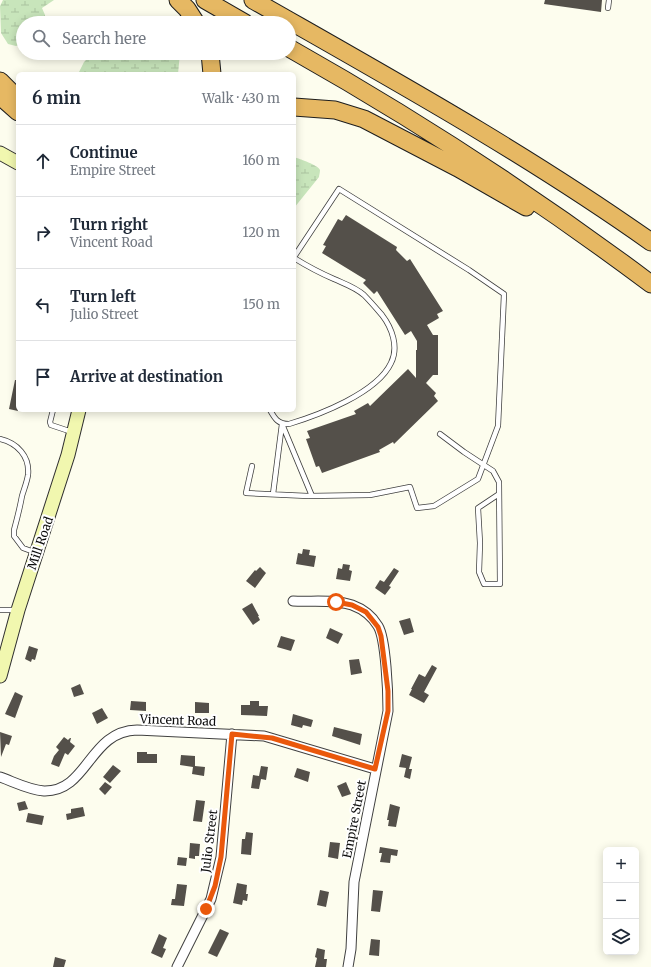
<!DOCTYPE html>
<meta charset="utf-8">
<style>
body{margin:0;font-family:Merriweather,serif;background:#f6f6f7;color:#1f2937}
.controls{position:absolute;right:12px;bottom:12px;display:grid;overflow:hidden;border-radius:6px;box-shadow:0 2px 10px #0003}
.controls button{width:36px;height:36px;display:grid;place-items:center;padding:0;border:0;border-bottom:1px solid #e0e1e3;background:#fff;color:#1f2937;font:20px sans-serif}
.stop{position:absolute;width:12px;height:12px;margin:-9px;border:3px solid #ea580c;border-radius:50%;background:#fff}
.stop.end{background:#ea580c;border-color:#fff;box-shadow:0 1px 4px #0008}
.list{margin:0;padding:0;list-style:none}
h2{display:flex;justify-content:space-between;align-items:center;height:52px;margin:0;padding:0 16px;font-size:17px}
h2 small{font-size:13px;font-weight:400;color:#747a83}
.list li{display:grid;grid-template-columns:26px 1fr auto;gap:12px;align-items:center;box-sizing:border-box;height:72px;padding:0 16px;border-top:1px solid #e0e1e3}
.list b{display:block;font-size:15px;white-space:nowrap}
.list p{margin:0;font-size:13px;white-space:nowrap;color:#747a83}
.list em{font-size:13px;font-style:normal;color:#747a83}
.icon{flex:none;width:22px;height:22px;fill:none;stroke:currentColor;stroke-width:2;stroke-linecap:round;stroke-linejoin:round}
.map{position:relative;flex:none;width:651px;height:967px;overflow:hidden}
.search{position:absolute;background:#fff;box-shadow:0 2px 10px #0003;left:16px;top:16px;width:280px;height:44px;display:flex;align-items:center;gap:10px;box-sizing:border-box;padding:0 14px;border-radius:22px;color:#747a83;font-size:15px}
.panel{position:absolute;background:#fff;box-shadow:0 2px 10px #0003;left:16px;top:72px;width:280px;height:340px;border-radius:6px}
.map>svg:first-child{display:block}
.wetland{fill:url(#wetland-marsh)}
.building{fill:#54504a}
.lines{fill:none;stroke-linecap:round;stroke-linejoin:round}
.service-casing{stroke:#404040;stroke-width:6}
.minor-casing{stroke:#404040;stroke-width:11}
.secondary-casing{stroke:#2f2f2f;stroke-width:15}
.motorway-casing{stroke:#1e1e1e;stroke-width:19}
.service{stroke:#fff;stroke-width:4.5}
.minor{stroke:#fff;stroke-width:9}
.secondary{stroke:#f1f7af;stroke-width:13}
.motorway{stroke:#e6b863;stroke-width:17}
.route{stroke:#ea580c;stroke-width:5}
.labels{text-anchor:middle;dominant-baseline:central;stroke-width:4;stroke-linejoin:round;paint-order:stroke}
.street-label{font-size:12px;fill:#0d0d0d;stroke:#fff}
</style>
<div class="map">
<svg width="651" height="967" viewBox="0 0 651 967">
<defs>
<pattern id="wetland-marsh" width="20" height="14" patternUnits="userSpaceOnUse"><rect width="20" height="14" fill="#c8e5bb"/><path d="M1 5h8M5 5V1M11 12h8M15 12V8" fill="none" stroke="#abc3a0"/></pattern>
</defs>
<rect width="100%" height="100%" fill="#fdfdee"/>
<path class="wetland" d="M3 0H54L42 8 45 15V23H23V44L16 46 8 44 1 33 0 6Z
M93 53H180L178 74H78L84 62Z
M294 157C300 159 318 165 320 170 320 173 319 175 319 177L294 208Z"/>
<path class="building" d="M545 0H602L601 12 544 4Z
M346 215 397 247 396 250 407 261 410 259 443 311 437 314 439 318 427 325 433 335H438V375H433L426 383 436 393 434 396 438 401 394 444 393 442 379 450 380 452 322 473 319 466 316 467 306 439 310 438 307 431 356 414 354 411 368 403 370 406 408 369 416 378V350H417V341L411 331 405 335 377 291 374 294 363 283 366 280 322 253 326 246 323 245 338 219 342 221Z
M15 380H18V411L9 409Z
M303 549 310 550 309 555 316 556 314 567 296 564 298 553 302 554Z
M343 564 350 565 349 570 352 571 350 581 336 579 338 568 342 569Z
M260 567 266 573 255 588 246 581 255 570 256 571Z
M394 568 399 571 389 586 391 587 385 595 375 588 380 580 384 582Z
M252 603 259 616H258L260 620 253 625 242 609Z
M410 618 414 632 404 635 399 621Z
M330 628 343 634 338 644 326 638Z
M281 636 295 640 291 651 277 647Z
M29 646 38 649 35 660 32 659 31 662 25 659Z
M359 659 362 673 351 675 349 660Z
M432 665 437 668 424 692 429 695 424 703 409 695 412 689H411L419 674 425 677Z
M80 684 84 694 74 697 71 688Z
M15 692 23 696 15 718 5 714Z
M131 701 146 702V711L130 710Z
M250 701H259V706H268L267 716 241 715V705H250Z
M195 702 209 703V713H195Z
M102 708 108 718 97 724 92 713Z
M293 714 313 720 311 727 303 725 302 728 291 725Z
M334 727 362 734 360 745 332 736Z
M0 732 12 736 9 745 6 744 1 757Z
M64 737 68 740 70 738H71L70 742 75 746 68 755 65 753 59 767 51 764 54 756 59 750 56 747Z
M137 752H147V754H157V763H137Z
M402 754 412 757 409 769H412L410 779 404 777 406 768 399 767Z
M181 755 195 756V766L205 767 204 776 192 774 193 767 180 765Z
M113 765 121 771 110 783 103 777Z
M261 766 268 767 266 780 261 779 259 789 251 788 253 775 259 776Z
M297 768 310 772 308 782 294 777Z
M105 782 112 787 105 795 99 789Z
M346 782 351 794 342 797 337 786Z
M196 800 205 801 202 822 193 821Z
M25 801 28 809 19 811 17 803Z
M390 804 400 807 396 827 388 826 389 820H387Z
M83 807 85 816 67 820 66 814 71 813V809Z
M28 813 44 816 42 825 26 822Z
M246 832 253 833 251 855 241 854 242 839H245Z
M330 842 340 843 338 859 328 857Z
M190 843 200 844 199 856H195V859L189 858Z
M380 847 398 850 397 856 391 855 390 863 380 862 382 853H379Z
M178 857 187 858 186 866 177 865Z
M237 883 247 885 246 894H248L247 901 243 900 242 905 233 903Z
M177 884 187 885 184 906 171 905 172 899H175Z
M320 890 329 892 326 907 317 905Z
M373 890 383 891 380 912 371 911Z
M220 929 229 933 217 957 208 953Z
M159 934 167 938 163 948 166 949 162 958 151 953Z
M371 939 380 940 379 956 369 955Z
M317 948 325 950 324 959H327L326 967H315L317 958 315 957Z
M55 957 66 960 64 967H53Z"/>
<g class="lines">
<g class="service-casing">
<path id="service" d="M608 8 609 0
M53 410 50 422 51 425 72 432
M270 410C275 419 278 424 289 424 319 415 377 393 391 363 399 347 392 328 382 315 376 308 370 301 364 295 355 287 345 284 334 279 320 273 307 266 294 258
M440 434 464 452 493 471 499 482 500 584H484L479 572 480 543 478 508 499 494
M0 439C17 443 30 456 28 475 27 482 24 489 22 496 20 507 17 519 14 530V536L23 548 34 552
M252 466 246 493 308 496 370 495 410 487 417 508 434 506 478 479 498 426 504 294 469 270 339 189 294 257
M273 494 282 424 312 496
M0 610H16"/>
</g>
<g class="minor-casing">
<path id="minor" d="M293 601C312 602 334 599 352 605 363 609 372 616 378 626 386 639 388 693 388 711L354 882 351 949 348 967
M0 777C14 782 29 790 44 791 88 792 89 731 137 730L264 736 375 769
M177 967 211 899 221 857 232 734"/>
</g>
<g class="secondary-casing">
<path id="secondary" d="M0 153 18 163
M0 676 18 610 68 455 79 410"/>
</g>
<g class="motorway-casing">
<path id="motorway" d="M178 0 187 9 196 23
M205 0 245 23
M253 0C388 77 524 152 651 242
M289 48C415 119 535 197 651 284
M210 53 212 74
M0 81 18 99
M0 96 18 112
M294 107 335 110 364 119 458 168 526 207"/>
</g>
<use href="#service" class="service"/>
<use href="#minor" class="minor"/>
<use href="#secondary" class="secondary"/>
<use href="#motorway" class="motorway"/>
</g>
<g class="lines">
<path class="route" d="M206 909 215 886 221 857 232 734 272 738 375 769 388 711V691L381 636 378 627 366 612 352 605 336 602"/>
</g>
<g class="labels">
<g class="street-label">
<text transform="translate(40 543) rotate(-71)">Mill Road</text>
<text transform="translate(178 720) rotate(2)">Vincent Road</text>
<text transform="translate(354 819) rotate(-79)">Empire Street</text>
<text transform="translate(209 841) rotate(-83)">Julio Street</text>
</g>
</g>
</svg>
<div class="controls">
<button>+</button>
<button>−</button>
<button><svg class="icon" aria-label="layers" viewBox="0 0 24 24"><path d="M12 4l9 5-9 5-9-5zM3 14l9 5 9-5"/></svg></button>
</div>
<div class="stop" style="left:336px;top:602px"></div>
<div class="stop end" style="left:206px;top:909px"></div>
<div class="search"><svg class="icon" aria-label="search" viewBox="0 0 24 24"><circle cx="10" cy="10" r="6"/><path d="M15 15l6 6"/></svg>Search here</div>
<section class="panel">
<h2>6 min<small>Walk · 430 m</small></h2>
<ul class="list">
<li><svg class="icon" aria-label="ahead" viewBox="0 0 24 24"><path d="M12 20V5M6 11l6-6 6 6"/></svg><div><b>Continue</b><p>Empire Street</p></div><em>160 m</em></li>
<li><svg class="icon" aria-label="right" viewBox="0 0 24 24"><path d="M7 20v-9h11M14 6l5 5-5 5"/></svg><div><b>Turn right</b><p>Vincent Road</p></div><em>120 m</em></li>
<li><svg class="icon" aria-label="left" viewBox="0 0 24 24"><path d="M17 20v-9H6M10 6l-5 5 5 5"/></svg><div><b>Turn left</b><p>Julio Street</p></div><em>150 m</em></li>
<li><svg class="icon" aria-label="arrive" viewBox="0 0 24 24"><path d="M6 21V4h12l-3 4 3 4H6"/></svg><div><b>Arrive at destination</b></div></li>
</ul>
</section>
</div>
